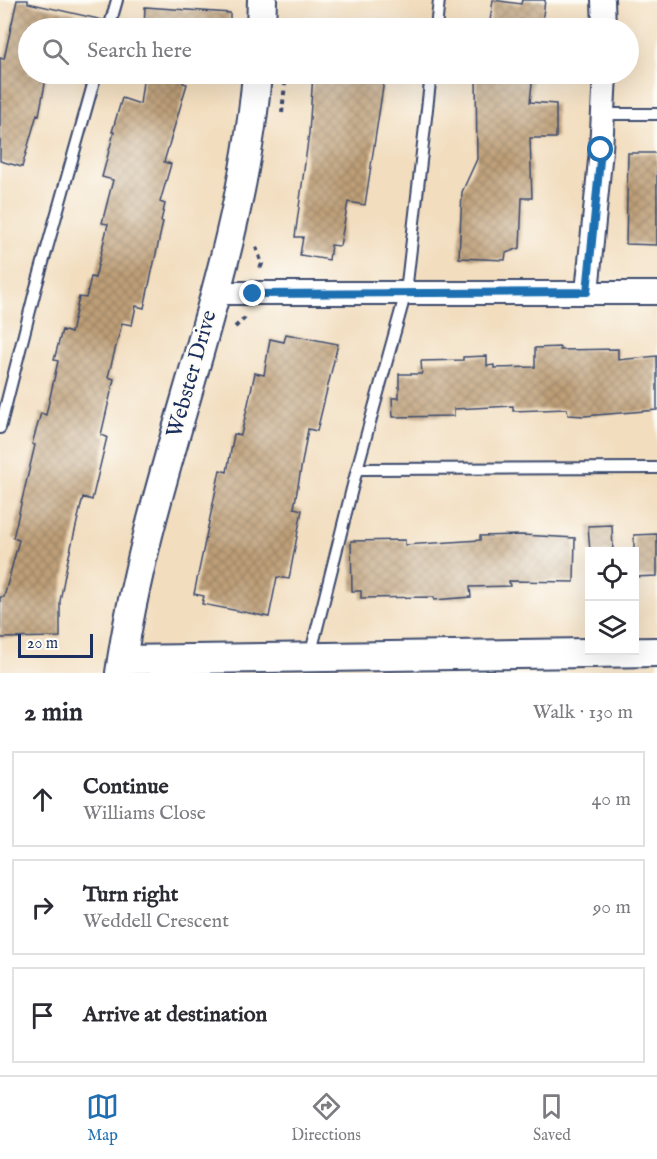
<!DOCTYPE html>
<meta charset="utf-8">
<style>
body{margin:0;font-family:"IM FELL English",serif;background:#f7f7f7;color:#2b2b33}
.controls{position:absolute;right:18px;bottom:18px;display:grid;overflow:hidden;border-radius:0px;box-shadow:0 6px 24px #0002}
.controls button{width:54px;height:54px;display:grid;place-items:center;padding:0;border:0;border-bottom:2px solid #e1e1e2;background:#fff;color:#2b2b33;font:30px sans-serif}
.scale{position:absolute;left:18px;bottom:15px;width:75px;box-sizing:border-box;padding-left:6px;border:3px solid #1b2f5e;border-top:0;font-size:16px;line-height:21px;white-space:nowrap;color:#1b2f5e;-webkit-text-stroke:4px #fdfcf7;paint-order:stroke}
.stop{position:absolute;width:18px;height:18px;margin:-14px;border:4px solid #1f6fb2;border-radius:50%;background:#fff}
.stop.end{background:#1f6fb2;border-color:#fff;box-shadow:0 2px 6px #0008}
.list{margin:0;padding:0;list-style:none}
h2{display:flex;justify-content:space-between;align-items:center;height:78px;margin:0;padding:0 24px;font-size:26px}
h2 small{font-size:20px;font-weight:400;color:#7c7c81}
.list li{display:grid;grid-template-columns:39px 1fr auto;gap:18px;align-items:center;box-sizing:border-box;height:96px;margin:0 12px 12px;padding:0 12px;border:2px solid #e1e1e2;border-radius:0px}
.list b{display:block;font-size:22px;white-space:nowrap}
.list p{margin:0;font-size:20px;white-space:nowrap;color:#7c7c81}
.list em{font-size:20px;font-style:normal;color:#7c7c81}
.icon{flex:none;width:33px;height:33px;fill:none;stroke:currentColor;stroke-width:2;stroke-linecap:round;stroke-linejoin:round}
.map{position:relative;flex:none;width:657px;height:673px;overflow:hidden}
.search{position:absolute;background:#fff;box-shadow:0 6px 24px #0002;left:18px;right:18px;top:18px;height:66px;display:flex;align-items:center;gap:15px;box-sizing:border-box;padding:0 21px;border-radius:33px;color:#7c7c81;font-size:22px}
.sheet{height:402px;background:#fff}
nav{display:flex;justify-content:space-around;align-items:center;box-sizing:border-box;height:84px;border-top:2px solid #e1e1e2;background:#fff;font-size:16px;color:#7c7c81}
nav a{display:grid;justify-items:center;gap:3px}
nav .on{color:#1f6fb2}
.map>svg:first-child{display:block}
.building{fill:url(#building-cross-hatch)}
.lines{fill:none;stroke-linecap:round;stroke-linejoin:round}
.service-casing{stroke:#3b496c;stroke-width:14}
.minor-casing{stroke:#3b496c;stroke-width:26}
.tertiary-casing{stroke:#3b496c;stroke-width:32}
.path{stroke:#3b496c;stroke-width:4;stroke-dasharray:4.5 4.5;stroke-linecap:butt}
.service{stroke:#fff;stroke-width:10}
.minor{stroke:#fff;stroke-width:22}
.tertiary{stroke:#fff;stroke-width:28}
.route{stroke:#1f6fb2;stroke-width:8}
.labels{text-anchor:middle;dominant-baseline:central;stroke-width:5;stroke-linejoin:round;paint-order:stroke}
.street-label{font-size:22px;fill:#1b2f5e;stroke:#fdfcf7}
</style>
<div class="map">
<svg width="657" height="673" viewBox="0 0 657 673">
<defs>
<pattern id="building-cross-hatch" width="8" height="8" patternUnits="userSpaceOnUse" patternTransform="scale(1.5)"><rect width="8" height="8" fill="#be9f77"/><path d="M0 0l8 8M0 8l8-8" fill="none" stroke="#9a8265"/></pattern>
</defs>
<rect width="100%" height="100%" fill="#fdfcf7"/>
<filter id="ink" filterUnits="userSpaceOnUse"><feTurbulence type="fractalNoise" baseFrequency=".0167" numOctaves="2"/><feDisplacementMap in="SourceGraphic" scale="12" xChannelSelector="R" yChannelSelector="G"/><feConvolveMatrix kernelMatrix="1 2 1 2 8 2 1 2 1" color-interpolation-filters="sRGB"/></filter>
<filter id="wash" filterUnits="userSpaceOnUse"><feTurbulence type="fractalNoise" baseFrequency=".008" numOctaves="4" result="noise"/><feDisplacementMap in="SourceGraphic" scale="24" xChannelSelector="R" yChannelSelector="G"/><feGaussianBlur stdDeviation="1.35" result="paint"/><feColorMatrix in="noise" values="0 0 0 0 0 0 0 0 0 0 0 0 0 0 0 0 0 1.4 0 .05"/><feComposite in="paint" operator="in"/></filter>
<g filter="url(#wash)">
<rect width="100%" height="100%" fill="#f2ddbe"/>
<g id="blocks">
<path class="building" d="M17 0H28V3L103 20 102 28H28V74H47L39 115 37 114 22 167 0 161V58L4 59Z
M493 0 521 4 522 0H545L542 23 520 20 519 28H489Z
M145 7 230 13V28H144Z
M144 74H184L183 83 187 84 164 162 171 164 160 202 165 204 161 221 163 222 144 308 136 306 132 325 122 323 108 377 114 379 101 435 107 437 92 500 83 497 67 564 60 601V637L0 638V597H4L19 540 13 538 35 445 32 444 41 413 46 415 58 361 54 360 62 330 71 333 79 297 86 298 91 277 95 278 108 224 102 223 113 180 102 177 114 132H112L122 98 140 104Z
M313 74H385L365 205 348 202 340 246 331 245 329 260 300 255 303 237H295L309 133Z
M476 74H533L530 102 556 104V138H530L532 198H522L520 248 506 253 505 260 459 258 462 192 477 159Z
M628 153H657V245L626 244Z
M286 334 338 344 317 431 308 429 294 508 302 510 289 579 277 577 269 617 202 604 204 596 194 594 220 470 227 472 234 434 241 435 255 373 264 375 270 339 284 342Z
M560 347V350L618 349V360L657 356V410L584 416 568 415 567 409 513 411V406L454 409V416L393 417 392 398H399V374H422L421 361 463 360V357L487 356V366L494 365V368L535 367V348Z
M612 525 613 552H590L588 526Z
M657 534V576L634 577V535Z
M522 535 575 538 574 582 509 581 510 586 470 587 471 597 434 600V597L361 598V591H352L351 541 405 540V545L480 540V536Z"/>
</g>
</g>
<g filter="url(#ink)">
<use href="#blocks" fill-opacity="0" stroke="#3b496c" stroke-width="1.5"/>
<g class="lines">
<g class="service-casing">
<path id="service" d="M109 28 117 0
M436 28 439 0
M603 114H657
M0 428 35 291 96 74
M357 469 657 468
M310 656 357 469 406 292 431 74"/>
</g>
<g class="minor-casing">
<path id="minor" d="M603 0 604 28
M587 292 601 150 605 74
M215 293H657"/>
</g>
<g class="tertiary-casing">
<path id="tertiary" d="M261 28 262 0
M122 660 657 652
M120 673C149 469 240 279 257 74"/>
</g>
<path class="path" d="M282 113 286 74
M256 247 262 264 259 271
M235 327 247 316"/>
<use href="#service" class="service"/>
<use href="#minor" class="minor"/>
<use href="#tertiary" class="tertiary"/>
</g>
</g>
<g class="lines" filter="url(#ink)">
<path class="route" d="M253 294 587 292 601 150"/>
</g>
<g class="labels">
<g class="street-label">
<text transform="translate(192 374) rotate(-74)">Webster Drive</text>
</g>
</g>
</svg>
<div class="controls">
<button><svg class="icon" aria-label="locate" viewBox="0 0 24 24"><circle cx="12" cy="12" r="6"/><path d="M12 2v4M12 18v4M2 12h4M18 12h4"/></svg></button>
<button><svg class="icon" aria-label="layers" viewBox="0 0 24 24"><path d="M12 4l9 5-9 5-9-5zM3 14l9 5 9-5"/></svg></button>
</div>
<div class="scale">20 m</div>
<div class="stop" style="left:601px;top:150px"></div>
<div class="stop end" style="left:253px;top:294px"></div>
<div class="search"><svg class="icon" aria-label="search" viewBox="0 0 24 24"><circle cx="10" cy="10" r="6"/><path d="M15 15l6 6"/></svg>Search here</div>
</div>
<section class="sheet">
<h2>2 min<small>Walk · 130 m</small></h2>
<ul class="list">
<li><svg class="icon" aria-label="ahead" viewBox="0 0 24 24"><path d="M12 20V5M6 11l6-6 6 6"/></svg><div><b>Continue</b><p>Williams Close</p></div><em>40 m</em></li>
<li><svg class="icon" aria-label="right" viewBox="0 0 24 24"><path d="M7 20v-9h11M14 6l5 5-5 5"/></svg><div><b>Turn right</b><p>Weddell Crescent</p></div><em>90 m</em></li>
<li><svg class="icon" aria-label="arrive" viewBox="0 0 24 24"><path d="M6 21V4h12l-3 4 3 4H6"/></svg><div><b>Arrive at destination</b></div></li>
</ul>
</section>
<nav>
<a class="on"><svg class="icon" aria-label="map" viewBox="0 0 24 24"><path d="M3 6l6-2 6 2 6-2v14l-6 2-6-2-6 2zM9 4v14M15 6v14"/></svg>Map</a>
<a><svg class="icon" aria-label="directions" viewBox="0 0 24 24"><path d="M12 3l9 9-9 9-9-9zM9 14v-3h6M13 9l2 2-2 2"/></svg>Directions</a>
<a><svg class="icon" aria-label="saved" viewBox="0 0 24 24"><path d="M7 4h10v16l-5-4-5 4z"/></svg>Saved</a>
</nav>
